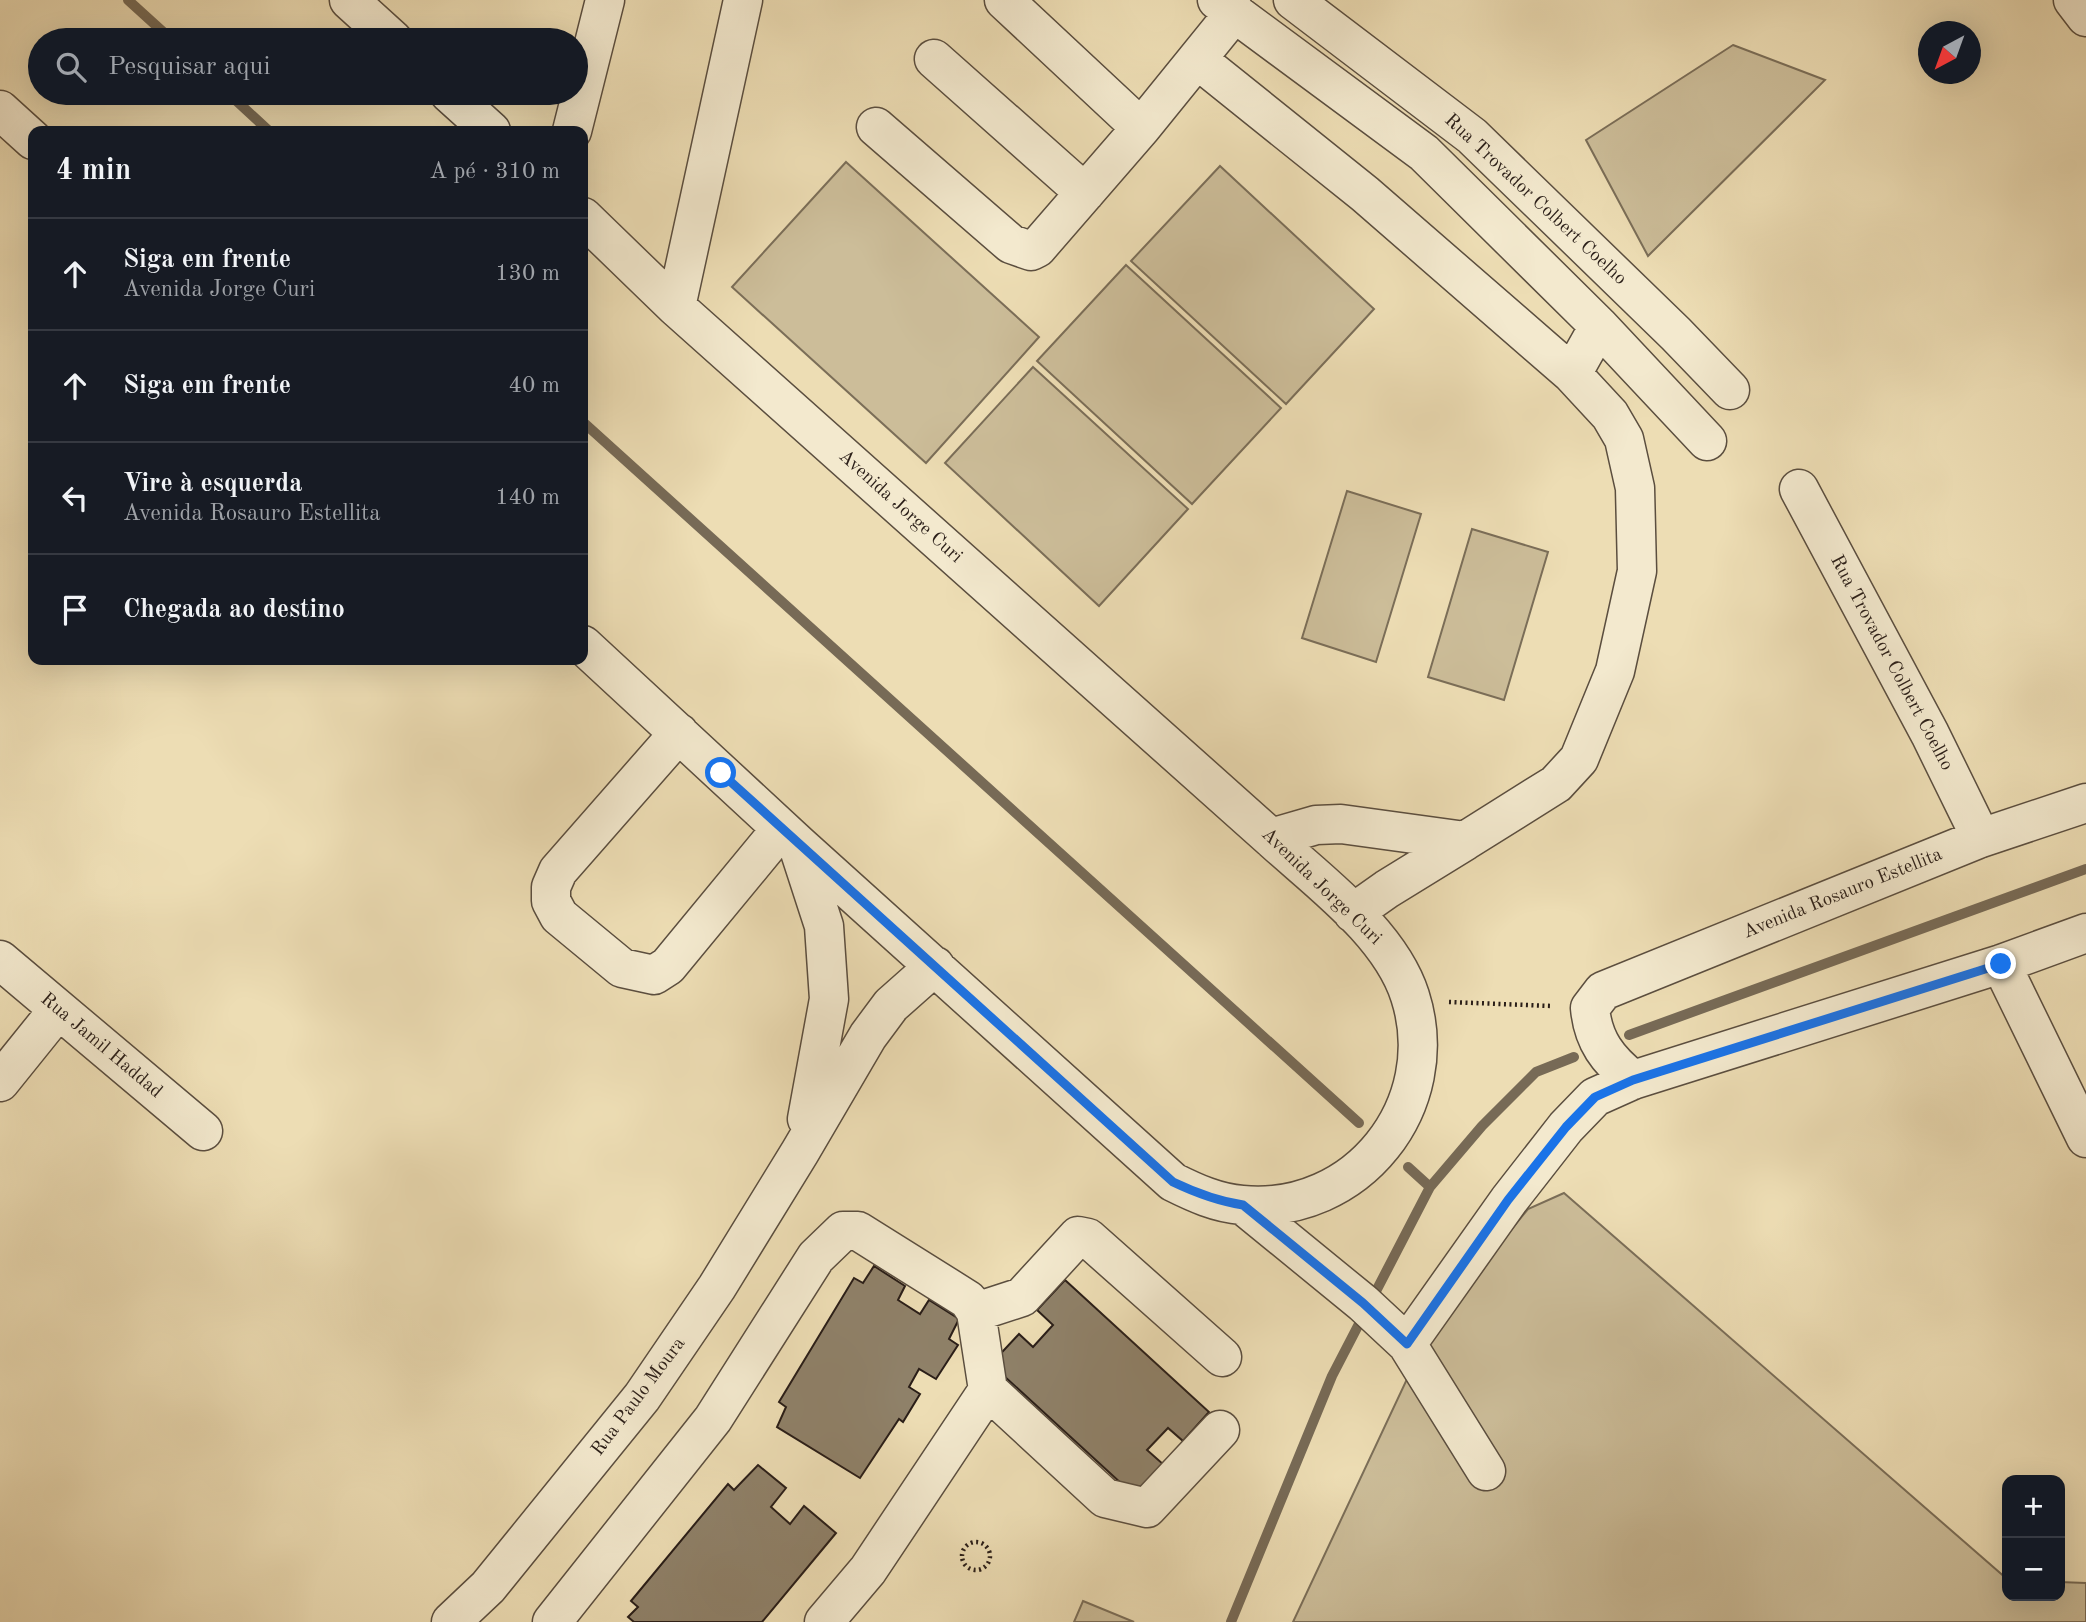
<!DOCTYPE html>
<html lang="pt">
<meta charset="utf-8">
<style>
body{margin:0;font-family:"Old Standard TT",serif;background:#242831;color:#f1f3f6}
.controls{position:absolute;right:21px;bottom:21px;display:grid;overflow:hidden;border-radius:14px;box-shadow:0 7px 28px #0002}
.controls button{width:63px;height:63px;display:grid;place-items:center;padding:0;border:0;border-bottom:2px solid #363941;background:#171b24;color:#f1f3f6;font:35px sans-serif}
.compass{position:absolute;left:1918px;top:21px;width:63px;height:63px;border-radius:50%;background:#171b24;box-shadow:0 7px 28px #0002;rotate:221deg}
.stop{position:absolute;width:21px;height:21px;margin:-16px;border:5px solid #1a73e8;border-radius:50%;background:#fff}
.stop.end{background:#1a73e8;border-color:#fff;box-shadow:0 2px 7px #0008}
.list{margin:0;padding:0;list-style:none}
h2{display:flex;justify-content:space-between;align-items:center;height:91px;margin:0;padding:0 28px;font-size:30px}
h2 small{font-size:23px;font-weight:400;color:#9ea1a6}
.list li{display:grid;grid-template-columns:46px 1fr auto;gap:21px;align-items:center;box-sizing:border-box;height:112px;padding:0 28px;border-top:2px solid #363941}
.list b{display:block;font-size:26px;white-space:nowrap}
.list p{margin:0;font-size:23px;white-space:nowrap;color:#9ea1a6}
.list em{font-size:23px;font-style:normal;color:#9ea1a6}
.icon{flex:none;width:38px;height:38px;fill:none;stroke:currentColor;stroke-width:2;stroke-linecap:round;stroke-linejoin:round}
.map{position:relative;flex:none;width:2086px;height:1622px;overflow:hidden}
.search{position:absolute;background:#171b24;box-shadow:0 7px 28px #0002;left:28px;top:28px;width:560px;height:77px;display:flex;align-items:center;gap:18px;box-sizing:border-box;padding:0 24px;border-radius:38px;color:#9ea1a6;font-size:26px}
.panel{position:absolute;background:#171b24;box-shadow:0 7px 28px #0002;left:28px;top:126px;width:560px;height:539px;border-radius:14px}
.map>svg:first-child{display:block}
.green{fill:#ccbd99;stroke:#7b6e58;stroke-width:2}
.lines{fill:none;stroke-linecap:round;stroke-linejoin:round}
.stream{stroke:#776a56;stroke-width:10}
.building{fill:#8f8169;stroke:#2a1e18;stroke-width:2}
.minor-casing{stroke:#5b4e3f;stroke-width:41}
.path{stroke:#2a1e18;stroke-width:4.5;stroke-dasharray:2 3.5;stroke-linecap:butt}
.minor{stroke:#f3e9ce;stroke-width:38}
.route{stroke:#1a73e8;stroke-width:9}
.labels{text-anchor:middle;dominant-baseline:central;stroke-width:5;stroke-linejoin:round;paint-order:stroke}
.street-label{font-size:19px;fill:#2a1e18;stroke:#f3e9ce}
</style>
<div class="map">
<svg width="2086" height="1622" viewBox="0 0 2086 1622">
<rect width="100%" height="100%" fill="#edddb4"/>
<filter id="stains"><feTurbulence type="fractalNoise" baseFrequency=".00286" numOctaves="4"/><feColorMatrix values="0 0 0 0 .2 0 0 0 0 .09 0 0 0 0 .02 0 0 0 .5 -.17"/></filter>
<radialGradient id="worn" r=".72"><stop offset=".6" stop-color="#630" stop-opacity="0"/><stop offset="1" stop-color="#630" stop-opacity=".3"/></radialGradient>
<path class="green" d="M1733 45 1825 80 1648 256 1586 140Z
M846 162 1039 337 926 463 732 287Z
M1220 166 1374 309 1286 404 1131 261Z
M1126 265 1281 408 1192 504 1037 361Z
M1033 367 1188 509 1099 606 945 463Z
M1347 491 1421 514 1376 662 1302 638Z
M1472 529 1548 552 1504 700 1428 677Z
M1564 1193 2007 1579V1596H2060V1582L2086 1583V1622H1293L1430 1330 1528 1209Z
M1083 1601 1134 1622H1074Z"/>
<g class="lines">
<path class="stream" d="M128 0 172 40
M228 93 269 131
M583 422 1359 1123
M1629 1035 2086 869
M1408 1167 1430 1187
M1231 1622 1332 1376 1430 1187 1482 1126 1536 1072 1574 1057"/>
</g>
<path class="building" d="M874 1266 905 1286 898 1300 920 1314 929 1300 959 1319 949 1339 958 1345 936 1379 919 1369 909 1387 920 1394 903 1422 899 1419 860 1478 777 1427 786 1407 779 1402 854 1278 863 1283Z
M1065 1280 1209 1412 1183 1441 1168 1428 1147 1450 1164 1465 1135 1496 991 1364 1019 1334 1033 1347 1053 1325 1037 1310Z
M758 1465 786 1488 771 1507 790 1524 804 1506 836 1533 762 1622H634L628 1617 638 1607 631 1601 728 1484 734 1490Z"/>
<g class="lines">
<g class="minor-casing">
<path id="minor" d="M349 0 393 40
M1004 0 1141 128
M1217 0 1424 153 1599 326 1707 441
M1293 0 1472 136 1676 334 1730 390
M2073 0 2086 17
M934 59 1085 193
M1198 60 1365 194 1572 374
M449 93 491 131
M0 110 33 140
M876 127 1011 244 1031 251 1037 248 1141 128 1235 12
M572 131 605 0
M583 217 676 307 1271 838C1319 882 1390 933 1410 996 1445 1105 1357 1216 1242 1205 1217 1203 1195 1193 1173 1182L798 844 583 645
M676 307 743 0
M1799 489 1930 734 1981 838
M679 733 558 871 551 887V901L559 916 622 968 654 975 668 966 781 829
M1271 838 1316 825 1341 824 1465 841 1556 784 1579 759 1615 671 1637 571 1635 488 1624 439 1610 415 1572 374 1599 326
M798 846 824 926 829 999 807 1119
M1353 913 1387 889 1465 841
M0 960 203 1131
M2001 964 2086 1138
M1633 1080C1608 1060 1593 1041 1590 1008L1603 991 1981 838 2086 803
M0 1082 58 1010
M1243 1205 1363 1303 1407 1344 1486 1471
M976 1312 1022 1297 1078 1236 1088 1238 1222 1357
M1407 1344 1509 1200 1566 1127 1595 1097 1633 1080 2001 964 2086 933
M988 1390 1105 1498 1147 1508 1220 1430
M451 1622 488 1587 642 1397 717 1287 800 1152 868 1036 891 1005 935 966
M552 1622 713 1419 816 1257 843 1231H858L968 1300 976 1312 988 1390 868 1570 824 1622"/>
</g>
<path class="path" d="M1449 1002 1552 1006
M962 1556a14 14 0 1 1 28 0a14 14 0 1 1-28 0Z"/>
<use href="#minor" class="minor"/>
</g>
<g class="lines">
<path class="route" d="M721 773 1173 1182C1196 1193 1217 1201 1243 1205L1363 1303 1407 1344 1508 1200 1566 1127 1595 1097 1633 1080 2001 964"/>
</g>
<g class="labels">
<g class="street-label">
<text transform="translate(1535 200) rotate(43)">Rua Trovador Colbert Coelho</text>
<text transform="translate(900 507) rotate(42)">Avenida Jorge Curi</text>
<text transform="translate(1891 663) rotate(62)">Rua Trovador Colbert Coelho</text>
<text transform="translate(1321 887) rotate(44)">Avenida Jorge Curi</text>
<text transform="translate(1843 894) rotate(-22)">Avenida Rosauro Estellita</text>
<text transform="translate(101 1046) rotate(40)">Rua Jamil Haddad</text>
<text transform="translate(639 1397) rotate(-53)">Rua Paulo Moura</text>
</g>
</g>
<rect width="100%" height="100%" filter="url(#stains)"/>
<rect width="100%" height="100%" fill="url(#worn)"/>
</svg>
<div class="controls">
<button>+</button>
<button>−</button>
</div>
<svg class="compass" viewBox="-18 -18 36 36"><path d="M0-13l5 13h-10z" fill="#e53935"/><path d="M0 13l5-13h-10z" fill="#9ea1a6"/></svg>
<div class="stop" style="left:721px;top:773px"></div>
<div class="stop end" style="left:2001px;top:964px"></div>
<div class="search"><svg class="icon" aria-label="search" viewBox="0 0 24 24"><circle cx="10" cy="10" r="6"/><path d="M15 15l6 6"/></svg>Pesquisar aqui</div>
<section class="panel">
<h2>4 min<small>A pé · 310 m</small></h2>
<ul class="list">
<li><svg class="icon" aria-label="ahead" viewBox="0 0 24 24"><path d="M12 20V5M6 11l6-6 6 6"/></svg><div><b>Siga em frente</b><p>Avenida Jorge Curi</p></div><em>130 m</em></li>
<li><svg class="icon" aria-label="ahead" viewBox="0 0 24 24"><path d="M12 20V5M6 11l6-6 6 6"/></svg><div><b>Siga em frente</b></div><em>40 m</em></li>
<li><svg class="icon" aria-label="left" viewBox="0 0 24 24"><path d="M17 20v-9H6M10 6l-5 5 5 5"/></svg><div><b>Vire à esquerda</b><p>Avenida Rosauro Estellita</p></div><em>140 m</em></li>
<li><svg class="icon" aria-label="arrive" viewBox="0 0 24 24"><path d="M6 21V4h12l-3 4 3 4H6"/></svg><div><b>Chegada ao destino</b></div></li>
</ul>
</section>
</div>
